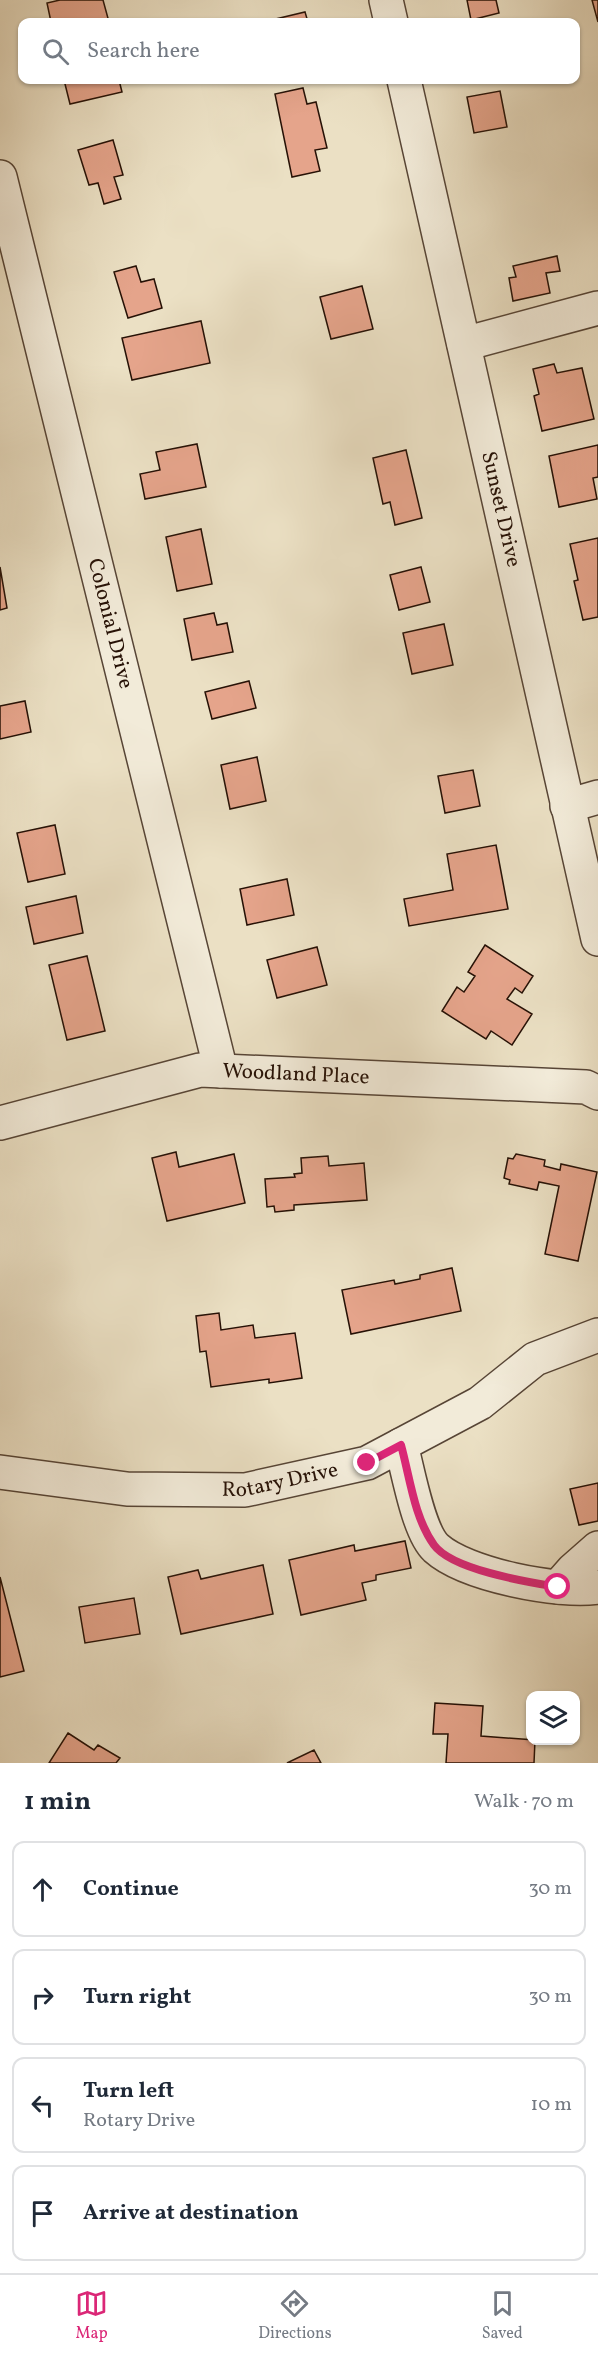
<!DOCTYPE html>
<meta charset="utf-8">
<style>
body{margin:0;font-family:Vollkorn,serif;background:#f2f2f3;color:#1f2937}
.controls{position:absolute;right:18px;bottom:18px;display:grid;overflow:hidden;border-radius:12px;box-shadow:0 2px 4px #0004}
.controls button{width:54px;height:54px;display:grid;place-items:center;padding:0;border:0;border-bottom:2px solid #e0e1e3;background:#fff;color:#1f2937;font:30px sans-serif}
.stop{position:absolute;width:18px;height:18px;margin:-14px;border:4px solid #db2777;border-radius:50%;background:#fff}
.stop.end{background:#db2777;border-color:#fff;box-shadow:0 2px 6px #0008}
.list{margin:0;padding:0;list-style:none}
h2{display:flex;justify-content:space-between;align-items:center;height:78px;margin:0;padding:0 24px;font-size:26px}
h2 small{font-size:20px;font-weight:400;color:#747a83}
.list li{display:grid;grid-template-columns:39px 1fr auto;gap:18px;align-items:center;box-sizing:border-box;height:96px;margin:0 12px 12px;padding:0 12px;border:2px solid #e0e1e3;border-radius:12px}
.list b{display:block;font-size:22px;white-space:nowrap}
.list p{margin:0;font-size:20px;white-space:nowrap;color:#747a83}
.list em{font-size:20px;font-style:normal;color:#747a83}
.icon{flex:none;width:33px;height:33px;fill:none;stroke:currentColor;stroke-width:2;stroke-linecap:round;stroke-linejoin:round}
.map{position:relative;flex:none;width:598px;height:1763px;overflow:hidden}
.search{position:absolute;background:#fff;box-shadow:0 2px 4px #0004;left:18px;right:18px;top:18px;height:66px;display:flex;align-items:center;gap:15px;box-sizing:border-box;padding:0 21px;border-radius:12px;color:#747a83;font-size:22px}
.sheet{height:510px;background:#fff}
nav{display:flex;justify-content:space-around;align-items:center;box-sizing:border-box;height:84px;border-top:2px solid #e0e1e3;background:#fff;font-size:16px;color:#747a83}
nav a{display:grid;justify-items:center;gap:3px}
nav .on{color:#db2777}
.map>svg:first-child{display:block}
.building{fill:#e5a48b;stroke:#261106;stroke-width:1.5}
.lines{fill:none;stroke-linecap:round;stroke-linejoin:round}
.minor-casing{stroke:#574536;stroke-width:36}
.minor{stroke:#f2ebd9;stroke-width:33}
.route{stroke:#db2777;stroke-width:8}
.labels{text-anchor:middle;dominant-baseline:central;stroke-width:4.5;stroke-linejoin:round;paint-order:stroke}
.street-label{font-size:21px;fill:#261106;stroke:#f2ebd9}
</style>
<div class="map">
<svg width="598" height="1763" viewBox="0 0 598 1763">
<rect width="100%" height="100%" fill="#ebe0c4"/>
<filter id="stains"><feTurbulence type="fractalNoise" baseFrequency=".00333" numOctaves="4"/><feColorMatrix values="0 0 0 0 .2 0 0 0 0 .09 0 0 0 0 .02 0 0 0 .5 -.17"/></filter>
<radialGradient id="worn" r=".72"><stop offset=".6" stop-color="#630" stop-opacity="0"/><stop offset="1" stop-color="#630" stop-opacity=".3"/></radialGradient>
<path class="building" d="M60 0H103L109 22H51L47 3Z
M467 0H496L499 13 471 20Z
M592 0H598V22Z
M305 12 308 22H263Z
M64 80H119L122 92 70 104Z
M303 88 307 104 316 102 327 148 315 150 320 171 292 177 275 94Z
M500 91 507 127 474 133 467 97Z
M113 140 123 175 114 177 121 199 104 204 98 183 89 185 78 150Z
M557 256 560 271 546 273 550 293 513 301 509 278 516 277 513 266Z
M136 266 141 282 154 279 162 308 128 318 114 272Z
M362 286 373 329 331 339 320 297Z
M201 321 210 363 132 380 122 338Z
M554 364 557 373 582 368 594 419 542 431 534 396 539 394 533 369Z
M197 444 206 487 145 499 140 474 160 470 156 452Z
M598 445V477L593 478 597 499 559 507 549 456Z
M406 450 422 518 395 525 390 502 383 504 373 458Z
M201 529 212 584 177 591 166 537Z
M598 538V617L583 620 574 581 578 580 570 544Z
M0 567 7 608 0 610Z
M421 567 430 602 399 610 390 575Z
M214 613 217 625 227 623 233 652 192 660 184 619Z
M444 624 453 665 412 674 403 633Z
M249 681 256 708 212 719 205 692Z
M25 701 31 732 0 739V706Z
M257 757 266 801 230 809 221 765Z
M473 770 480 806 445 813 438 776Z
M55 825 65 874 28 882 17 833Z
M496 845 508 909 409 926 404 899 453 890 447 854Z
M287 879 294 915 247 925 240 889Z
M76 896 83 933 34 944 26 907Z
M485 945 533 976 522 993 515 988 507 999 532 1014 512 1045 491 1031 486 1039 442 1011 457 987 464 992 475 976 468 972Z
M317 947 327 985 277 998 267 960Z
M87 956 105 1031 67 1040 49 965Z
M176 1152 179 1167 234 1154 245 1203 167 1221 152 1158Z
M516 1154 545 1160 544 1166 560 1170 561 1164 597 1172 578 1261 545 1254 559 1186 539 1182 537 1190 509 1184 510 1180 504 1178 508 1158 513 1159Z
M328 1156 329 1166 364 1163 367 1200 294 1205V1210L275 1212 274 1206 267 1207 265 1179 295 1177 294 1174 302 1173 301 1158Z
M452 1268 461 1311 351 1334 342 1290 394 1280 395 1284 420 1279V1275Z
M219 1313 221 1330 253 1325 255 1338 295 1333 302 1378 269 1383V1379L211 1387 206 1351 200 1352 196 1316Z
M598 1483V1521L579 1525 570 1489Z
M405 1541 411 1568 376 1575V1580L362 1583 366 1600 301 1615 289 1560 354 1545 355 1551Z
M263 1565 273 1614 181 1634 168 1577 198 1570 201 1579Z
M0 1577 24 1671 0 1677Z
M134 1598 140 1634 85 1643 79 1607Z
M435 1703 483 1706 481 1736 535 1740 534 1763H446L448 1734H433Z
M68 1733 94 1750 98 1745 120 1758 116 1763H49Z
M314 1750 321 1763H287Z"/>
<g class="lines">
<g class="minor-casing">
<g id="minor">
<path d="M386 0 391 22"/>
<path id="s1" d="M404 80 598 939"/>
<path id="s2" d="M0 177 221 1071"/>
<path d="M464 344 598 308"/>
<path d="M567 806 598 797"/>
<path id="s3" d="M0 1123 200 1070 586 1087 598 1093"/>
<path d="M401 1445C408 1470 418 1531 436 1548 466 1575 559 1593 598 1587"/>
<path id="s4" d="M0 1472 127 1489 245 1490 367 1463 480 1403 535 1359 598 1335"/>
<path d="M558 1587 573 1570 598 1548"/>
</g>
</g>
<use href="#minor" class="minor"/>
</g>
<g class="lines">
<path class="route" d="M367 1463 401 1445C410 1478 414 1517 434 1545 452 1570 528 1582 558 1587"/>
</g>
<g class="labels">
<g class="street-label">
<text stroke="none"><textPath href="#s1" startOffset="440">Sunset Drive</textPath></text>
<text stroke="none"><textPath href="#s2" startOffset="460">Colonial Drive</textPath></text>
<text stroke="none"><textPath href="#s3" startOffset="303">Woodland Place</textPath></text>
<text stroke="none"><textPath href="#s4" startOffset="282">Rotary Drive</textPath></text>
</g>
</g>
<rect width="100%" height="100%" filter="url(#stains)"/>
<rect width="100%" height="100%" fill="url(#worn)"/>
</svg>
<div class="controls">
<button><svg class="icon" aria-label="layers" viewBox="0 0 24 24"><path d="M12 4l9 5-9 5-9-5zM3 14l9 5 9-5"/></svg></button>
</div>
<div class="stop" style="left:558px;top:1587px"></div>
<div class="stop end" style="left:367px;top:1463px"></div>
<div class="search"><svg class="icon" aria-label="search" viewBox="0 0 24 24"><circle cx="10" cy="10" r="6"/><path d="M15 15l6 6"/></svg>Search here</div>
</div>
<section class="sheet">
<h2>1 min<small>Walk · 70 m</small></h2>
<ul class="list">
<li><svg class="icon" aria-label="ahead" viewBox="0 0 24 24"><path d="M12 20V5M6 11l6-6 6 6"/></svg><div><b>Continue</b></div><em>30 m</em></li>
<li><svg class="icon" aria-label="right" viewBox="0 0 24 24"><path d="M7 20v-9h11M14 6l5 5-5 5"/></svg><div><b>Turn right</b></div><em>30 m</em></li>
<li><svg class="icon" aria-label="left" viewBox="0 0 24 24"><path d="M17 20v-9H6M10 6l-5 5 5 5"/></svg><div><b>Turn left</b><p>Rotary Drive</p></div><em>10 m</em></li>
<li><svg class="icon" aria-label="arrive" viewBox="0 0 24 24"><path d="M6 21V4h12l-3 4 3 4H6"/></svg><div><b>Arrive at destination</b></div></li>
</ul>
</section>
<nav>
<a class="on"><svg class="icon" aria-label="map" viewBox="0 0 24 24"><path d="M3 6l6-2 6 2 6-2v14l-6 2-6-2-6 2zM9 4v14M15 6v14"/></svg>Map</a>
<a><svg class="icon" aria-label="directions" viewBox="0 0 24 24"><path d="M12 3l9 9-9 9-9-9zM9 14v-3h6M13 9l2 2-2 2"/></svg>Directions</a>
<a><svg class="icon" aria-label="saved" viewBox="0 0 24 24"><path d="M7 4h10v16l-5-4-5 4z"/></svg>Saved</a>
</nav>
